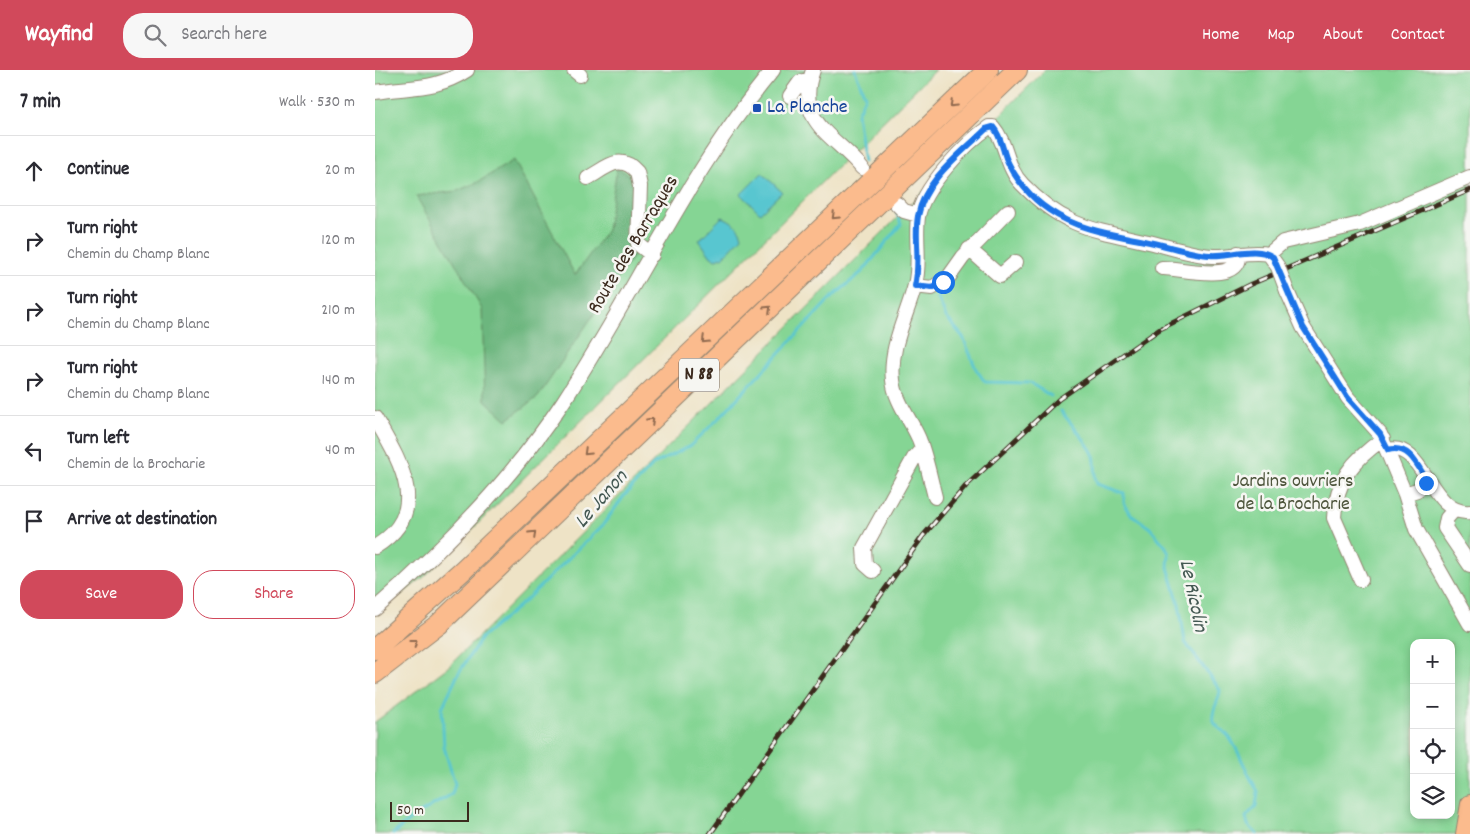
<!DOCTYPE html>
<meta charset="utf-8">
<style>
body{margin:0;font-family:Dekko,sans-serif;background:#f7f7f7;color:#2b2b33}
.controls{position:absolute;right:15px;bottom:15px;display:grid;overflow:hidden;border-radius:10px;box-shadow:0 2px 8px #0003}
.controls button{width:45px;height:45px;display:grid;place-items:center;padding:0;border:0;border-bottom:1px solid #e1e1e2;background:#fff;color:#2b2b33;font:25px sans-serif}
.scale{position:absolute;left:15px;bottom:12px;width:79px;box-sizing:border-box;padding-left:5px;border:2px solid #3b2a1e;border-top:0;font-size:14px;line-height:18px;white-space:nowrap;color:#3b2a1e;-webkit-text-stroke:4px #f6f6f2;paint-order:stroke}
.stop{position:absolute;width:15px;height:15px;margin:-11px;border:4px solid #1a73e8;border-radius:50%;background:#fff}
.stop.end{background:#1a73e8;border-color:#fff;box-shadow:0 1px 5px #0008}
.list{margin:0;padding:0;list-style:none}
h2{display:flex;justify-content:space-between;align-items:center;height:65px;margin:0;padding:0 20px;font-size:21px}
h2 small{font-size:16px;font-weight:400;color:#7c7c81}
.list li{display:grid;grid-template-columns:32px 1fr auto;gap:15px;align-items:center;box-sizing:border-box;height:70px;padding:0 20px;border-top:1px solid #e1e1e2}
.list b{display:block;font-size:19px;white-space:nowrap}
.list p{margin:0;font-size:16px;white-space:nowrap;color:#7c7c81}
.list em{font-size:16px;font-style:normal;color:#7c7c81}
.actions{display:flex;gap:10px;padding:15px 20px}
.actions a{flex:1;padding:11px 0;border:1px solid #d1495b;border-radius:20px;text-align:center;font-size:18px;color:#d1495b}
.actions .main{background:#d1495b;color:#fff}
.icon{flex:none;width:28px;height:28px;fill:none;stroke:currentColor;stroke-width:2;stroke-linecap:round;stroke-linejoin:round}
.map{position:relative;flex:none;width:1095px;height:764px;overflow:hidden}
header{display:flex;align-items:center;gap:30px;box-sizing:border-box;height:70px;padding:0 25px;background:#d1495b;color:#fff}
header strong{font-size:24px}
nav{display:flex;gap:28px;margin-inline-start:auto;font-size:18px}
.search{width:350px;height:45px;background:#f7f7f7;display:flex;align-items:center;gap:12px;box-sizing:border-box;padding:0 18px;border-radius:20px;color:#7c7c81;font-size:19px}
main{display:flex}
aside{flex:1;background:#fff}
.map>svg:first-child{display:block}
.green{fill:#85d594;stroke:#608059;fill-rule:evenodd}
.forest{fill:#6cb67e;stroke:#54704e}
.water{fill:#59c6d0;stroke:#4a7877}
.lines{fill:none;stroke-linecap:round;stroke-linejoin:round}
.stream{stroke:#59c6d0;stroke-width:3}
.minor-casing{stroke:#948672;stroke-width:16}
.major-casing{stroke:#948672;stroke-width:20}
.highway-casing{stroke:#948672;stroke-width:22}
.minor{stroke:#fff;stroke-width:14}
.major{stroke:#fbbb8d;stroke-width:18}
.highway{stroke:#fbbb8d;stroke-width:20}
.rail-casing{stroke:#3b2a1e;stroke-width:5}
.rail{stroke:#f6f6f2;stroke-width:3;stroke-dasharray:9;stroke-linecap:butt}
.minor-bridge-casing{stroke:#948672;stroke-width:16;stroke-linecap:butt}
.minor-bridge{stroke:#fff;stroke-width:14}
.oneway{stroke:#916b50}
.route{stroke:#1a73e8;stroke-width:6}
.transit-dot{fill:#1a4fb4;stroke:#f6f6f2;stroke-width:2}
.labels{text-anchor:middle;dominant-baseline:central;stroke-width:5;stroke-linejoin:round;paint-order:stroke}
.shield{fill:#f6f6f2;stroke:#73675e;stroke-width:1}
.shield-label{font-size:19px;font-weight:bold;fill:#3b2a1e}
.transit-label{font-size:20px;fill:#164399;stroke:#f6f6f2;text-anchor:start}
.street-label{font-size:20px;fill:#3b2a1e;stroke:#f6f6f2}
.park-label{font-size:20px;fill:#4e553c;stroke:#f6f6f2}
.water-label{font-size:21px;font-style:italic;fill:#445953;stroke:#f6f6f2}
</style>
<header>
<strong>Wayfind</strong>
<div class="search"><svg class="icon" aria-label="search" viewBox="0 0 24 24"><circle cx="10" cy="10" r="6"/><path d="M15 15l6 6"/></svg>Search here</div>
<nav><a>Home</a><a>Map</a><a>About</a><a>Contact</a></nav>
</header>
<main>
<aside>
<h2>7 min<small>Walk · 530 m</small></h2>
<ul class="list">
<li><svg class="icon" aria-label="ahead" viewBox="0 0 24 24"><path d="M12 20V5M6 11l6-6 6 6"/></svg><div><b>Continue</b></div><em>20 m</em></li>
<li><svg class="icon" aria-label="right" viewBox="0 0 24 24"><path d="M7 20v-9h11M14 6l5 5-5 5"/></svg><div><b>Turn right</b><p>Chemin du Champ Blanc</p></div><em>120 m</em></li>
<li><svg class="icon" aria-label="right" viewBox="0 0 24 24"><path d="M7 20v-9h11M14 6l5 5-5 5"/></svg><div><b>Turn right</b><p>Chemin du Champ Blanc</p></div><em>210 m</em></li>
<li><svg class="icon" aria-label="right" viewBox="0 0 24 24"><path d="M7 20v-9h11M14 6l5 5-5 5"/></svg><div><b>Turn right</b><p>Chemin du Champ Blanc</p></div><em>140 m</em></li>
<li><svg class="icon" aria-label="left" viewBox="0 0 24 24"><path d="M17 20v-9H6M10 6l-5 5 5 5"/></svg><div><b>Turn left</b><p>Chemin de la Brocharie</p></div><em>40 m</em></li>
<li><svg class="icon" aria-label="arrive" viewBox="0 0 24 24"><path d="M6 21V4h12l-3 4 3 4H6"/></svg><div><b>Arrive at destination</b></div></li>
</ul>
<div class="actions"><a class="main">Save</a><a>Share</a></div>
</aside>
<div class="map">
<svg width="1095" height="764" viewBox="0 0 1095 764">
<rect width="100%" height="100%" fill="#f6f6f2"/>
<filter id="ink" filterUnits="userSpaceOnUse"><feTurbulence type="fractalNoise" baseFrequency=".02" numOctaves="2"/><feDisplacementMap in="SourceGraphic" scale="10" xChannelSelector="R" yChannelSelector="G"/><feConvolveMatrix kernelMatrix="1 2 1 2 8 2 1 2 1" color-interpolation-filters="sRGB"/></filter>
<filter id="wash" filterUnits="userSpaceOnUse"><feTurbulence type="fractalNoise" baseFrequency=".0096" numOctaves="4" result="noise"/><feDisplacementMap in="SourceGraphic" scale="20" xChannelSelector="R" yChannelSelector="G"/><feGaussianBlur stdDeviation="1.12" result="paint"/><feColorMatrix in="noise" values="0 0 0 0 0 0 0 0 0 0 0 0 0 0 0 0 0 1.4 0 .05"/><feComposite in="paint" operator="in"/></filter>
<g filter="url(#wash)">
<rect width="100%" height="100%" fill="#eee3c6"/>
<path class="green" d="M0 0H560L49 507 0 544Z
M670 0H1095V764H0V652L73 597ZM1039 573H1076V745H1039Z"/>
<path class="forest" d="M139 90 200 205 232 160 242 98 261 109 258 186 163 327 132 350 110 330 107 239 41 126 82 121 103 112Z"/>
<path class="water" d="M387 103 407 122 385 143 366 124Z
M347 147C355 149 366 158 367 167L348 187 341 189 336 187 324 170Z"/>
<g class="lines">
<path class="stream" d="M480 0 490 26 482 44 489 92
M560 221 571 247 588 267 601 299 610 312 655 313 676 326
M686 341C695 353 714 373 719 386 722 396 718 405 722 414L749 423V433L756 444 775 458 791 477 794 484 793 497 804 534 810 572 845 620C845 629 836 641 838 650 840 657 850 661 854 667 866 683 871 704 883 721L881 736 871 747 873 755 882 764
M18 764 38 747 77 724 80 714 69 677 67 638 83 604 106 568 151 530 227 456 249 426 279 394 315 376 343 349 455 229 488 201 526 154 521 141"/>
</g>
</g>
<g filter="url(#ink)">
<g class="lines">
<g class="minor-casing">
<path id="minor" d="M199 0 205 5
M438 0C419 53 460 65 487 98
M0 22C35 16 60 21 92 0
M415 26 425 12 435 9
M213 108C231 98 245 82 262 102L265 116 263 174 277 185
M522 134 529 141 543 145
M594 179 625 206 641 192
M894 184 908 172 985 154 1095 107
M787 198C803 197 867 216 863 183
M540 216 557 218 573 208 588 187 633 141
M912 221 928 257 973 328 1005 364 1030 424 1041 459 1095 554
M0 348C26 393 57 442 0 477
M1013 380C1049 371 1055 446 1095 442
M1030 424 1042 420 1053 412
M560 427C555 408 551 387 544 369 536 350 520 331 518 310 514 277 532 246 540 215 546 192 540 170 543 147 547 118 591 73 614 57H618C632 73 631 98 647 114 690 159 721 160 778 173 798 178 818 185 838 186 857 187 875 180 894 184L903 197
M1079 440 1072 448 1070 458 1095 495
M498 501 490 494 489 478 539 388 547 379
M986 510 959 448C961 410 977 391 1008 369
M0 539C70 478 137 409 188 332 260 223 314 100 398 0"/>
</g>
<g class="major-casing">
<path id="major" d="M1090 764 1095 734"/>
</g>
<g class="highway-casing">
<path id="highway" d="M0 579 87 501 613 0
M0 603 64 554 642 0"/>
</g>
<use href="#minor" class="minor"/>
<use href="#major" class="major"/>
<use href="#highway" class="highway"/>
<g class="rail-casing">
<path id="rail" d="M335 764 548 466 591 416 684 329 785 259 876 214 1095 120"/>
</g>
<use href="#rail" class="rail"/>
<g class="minor-bridge-casing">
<path id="minor-bridge" d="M903 197 912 221"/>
</g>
<use href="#minor-bridge" class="minor-bridge"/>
</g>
<defs><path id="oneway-chevron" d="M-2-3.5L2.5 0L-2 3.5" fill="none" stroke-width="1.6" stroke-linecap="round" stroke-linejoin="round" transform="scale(1.25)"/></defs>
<g class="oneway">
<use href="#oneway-chevron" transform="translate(578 34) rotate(136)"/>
<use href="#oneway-chevron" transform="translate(460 146) rotate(136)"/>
<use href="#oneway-chevron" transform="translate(393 239) rotate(-44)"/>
<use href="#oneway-chevron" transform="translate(330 270) rotate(136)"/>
<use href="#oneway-chevron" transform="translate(276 351) rotate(-44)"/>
<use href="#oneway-chevron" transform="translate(212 382) rotate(136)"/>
<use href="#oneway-chevron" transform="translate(158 464) rotate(-44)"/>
<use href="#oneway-chevron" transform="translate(39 573) rotate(-37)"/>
</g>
</g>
<g class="lines" filter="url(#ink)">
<path class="route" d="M568 212 557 218 540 216C546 190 539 169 543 146 550 109 586 84 611 59L618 57C626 66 627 77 631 88 640 109 656 128 674 140 706 162 743 165 779 173 797 177 816 184 835 185 854 187 881 175 898 187L928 257 973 328 1005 364 1013 380C1035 374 1043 397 1053 412L1051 413"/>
</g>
<rect class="transit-dot" x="377" y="33" width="10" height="10" rx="2.5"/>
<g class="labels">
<rect class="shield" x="304" y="288.5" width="40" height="33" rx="4"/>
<g class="shield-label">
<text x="324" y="305">N 88</text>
</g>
<g class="transit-label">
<text x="392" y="38">La Planche</text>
</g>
<g class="street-label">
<text transform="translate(259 175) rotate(-59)">Route des Barraques</text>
</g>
<g class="park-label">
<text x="918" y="412">Jardins ouvriers<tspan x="918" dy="23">de la Brocharie</tspan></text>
</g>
<g class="water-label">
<text transform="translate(227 430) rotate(-49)">Le Janon</text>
<text transform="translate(817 526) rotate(78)">Le Ricolin</text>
</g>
</g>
</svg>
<div class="controls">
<button>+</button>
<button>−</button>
<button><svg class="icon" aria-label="locate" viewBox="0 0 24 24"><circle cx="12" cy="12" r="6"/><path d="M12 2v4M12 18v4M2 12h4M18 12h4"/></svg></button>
<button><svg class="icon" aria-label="layers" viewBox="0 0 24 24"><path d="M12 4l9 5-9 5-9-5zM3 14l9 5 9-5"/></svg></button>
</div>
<div class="scale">50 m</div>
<div class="stop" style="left:568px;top:212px"></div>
<div class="stop end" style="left:1051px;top:413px"></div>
</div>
</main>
